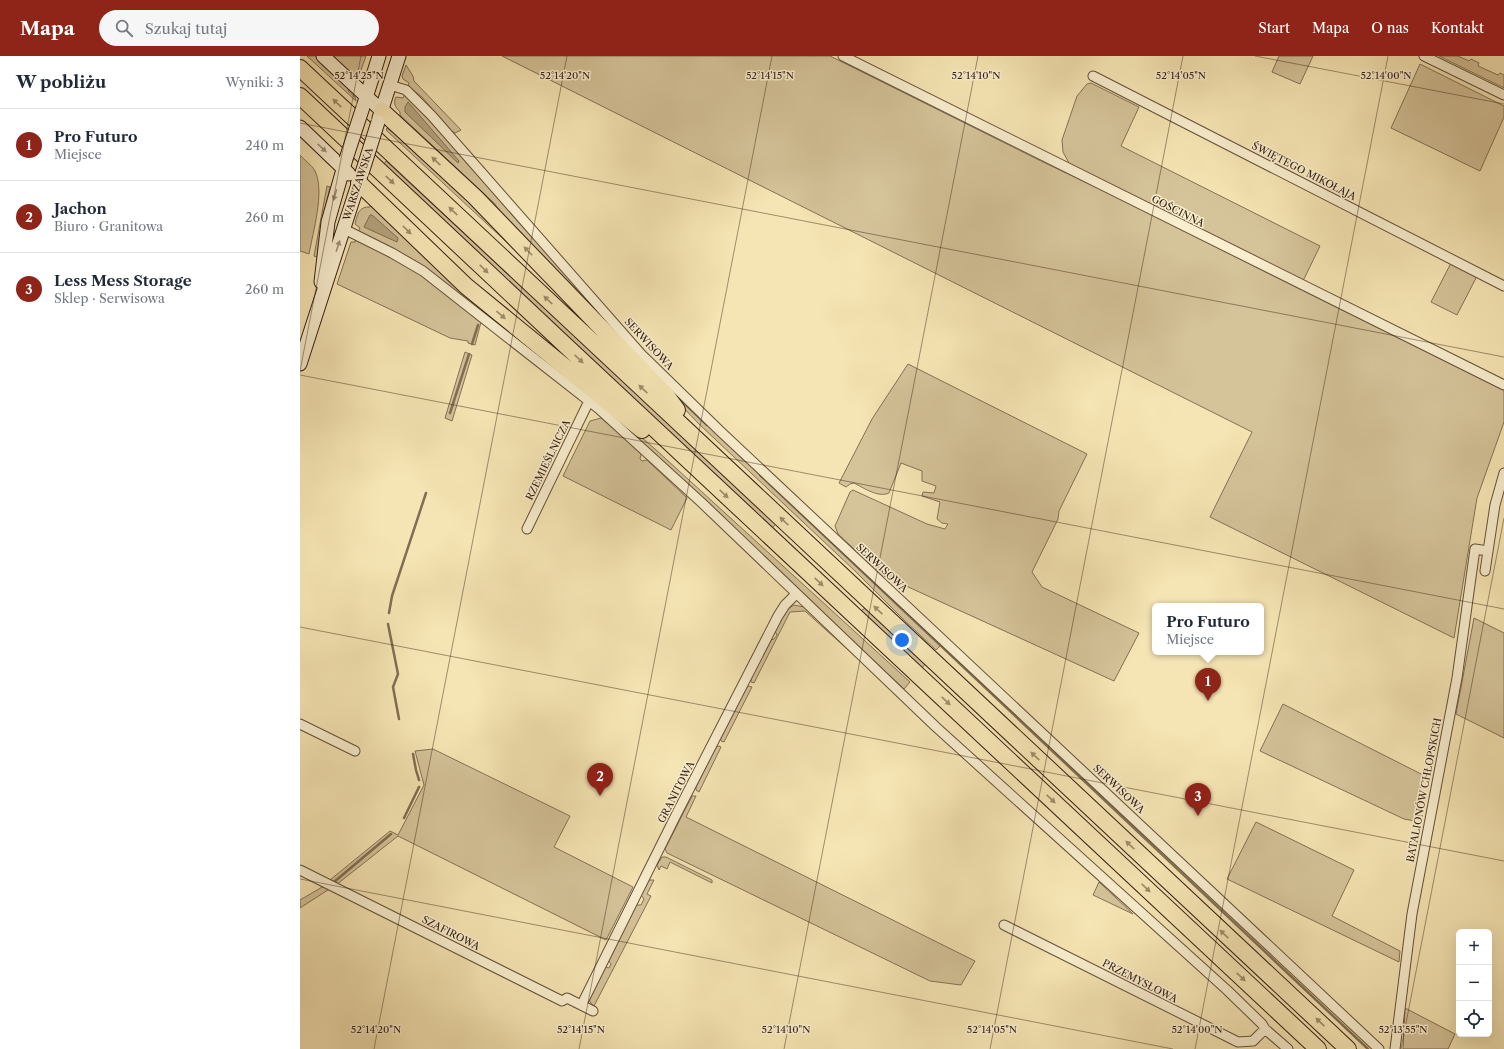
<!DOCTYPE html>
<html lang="pl">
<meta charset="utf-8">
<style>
body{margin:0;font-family:"Libre Caslon Text",serif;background:#f6f6f7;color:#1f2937}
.controls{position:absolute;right:12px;bottom:12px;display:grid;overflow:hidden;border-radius:6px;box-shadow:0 4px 16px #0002}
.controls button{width:36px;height:36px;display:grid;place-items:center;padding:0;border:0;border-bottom:1px solid #e0e1e3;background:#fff;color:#1f2937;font:20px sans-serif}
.you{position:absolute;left:602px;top:584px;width:14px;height:14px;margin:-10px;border:3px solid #fff;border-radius:50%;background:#1a73e8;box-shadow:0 0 0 6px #1a73e833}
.badge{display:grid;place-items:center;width:26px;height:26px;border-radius:50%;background:#8f2418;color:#fff;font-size:13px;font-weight:700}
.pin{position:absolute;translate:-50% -33px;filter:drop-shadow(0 1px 2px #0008)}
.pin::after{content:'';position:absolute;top:21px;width:14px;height:12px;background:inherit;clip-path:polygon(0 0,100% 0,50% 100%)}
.popup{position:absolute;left:852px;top:547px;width:112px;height:52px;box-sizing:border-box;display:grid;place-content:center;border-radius:6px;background:#fff;filter:drop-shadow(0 1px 3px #0005);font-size:13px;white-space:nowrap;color:#747a83}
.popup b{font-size:15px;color:#1f2937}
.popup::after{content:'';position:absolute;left:50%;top:100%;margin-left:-8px;border:8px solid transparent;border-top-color:#fff}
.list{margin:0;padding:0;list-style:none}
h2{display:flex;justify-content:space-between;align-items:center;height:52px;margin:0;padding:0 16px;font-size:17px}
h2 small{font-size:13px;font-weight:400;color:#747a83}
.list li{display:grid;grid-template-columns:26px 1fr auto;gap:12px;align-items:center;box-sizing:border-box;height:72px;padding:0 16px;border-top:1px solid #e0e1e3}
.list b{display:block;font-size:15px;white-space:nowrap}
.list p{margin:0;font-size:13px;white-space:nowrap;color:#747a83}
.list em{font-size:13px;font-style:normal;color:#747a83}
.icon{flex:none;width:22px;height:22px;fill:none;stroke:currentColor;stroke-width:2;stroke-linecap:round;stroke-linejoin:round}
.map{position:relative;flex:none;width:1204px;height:993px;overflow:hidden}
header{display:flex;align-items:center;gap:24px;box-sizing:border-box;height:56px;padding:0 20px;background:#8f2418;color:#fff}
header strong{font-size:19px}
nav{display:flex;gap:22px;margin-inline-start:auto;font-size:14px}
.search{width:280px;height:36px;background:#f6f6f7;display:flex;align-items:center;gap:10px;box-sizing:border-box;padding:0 14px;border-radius:22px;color:#747a83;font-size:15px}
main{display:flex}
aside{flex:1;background:#fff}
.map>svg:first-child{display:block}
.green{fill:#d5c399;stroke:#847156}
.water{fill:#b4a27d;stroke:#816e53}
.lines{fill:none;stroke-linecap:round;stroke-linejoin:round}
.stream{stroke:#816e53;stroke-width:2.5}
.minor-casing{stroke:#64503b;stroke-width:11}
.secondary-casing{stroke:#341f13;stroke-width:15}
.motorway-casing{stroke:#341f13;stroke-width:18}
.minor{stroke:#f9eece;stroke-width:9}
.secondary{stroke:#f9eece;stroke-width:13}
.motorway{stroke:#f6e5b4;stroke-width:16}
.secondary-bridge-casing{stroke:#341f13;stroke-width:15;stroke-linecap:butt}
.secondary-bridge{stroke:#f9eece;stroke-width:13}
.oneway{fill:#9f8c6c}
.oneway2{fill:#a0917a}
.ticks{fill:none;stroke:#341f13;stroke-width:1;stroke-opacity:0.45}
.labels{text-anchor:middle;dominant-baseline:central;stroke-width:3;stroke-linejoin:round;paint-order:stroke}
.street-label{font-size:10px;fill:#341f13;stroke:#f9eece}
.ticks-label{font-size:10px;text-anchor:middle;fill:#341f13;stroke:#f9eece;stroke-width:3;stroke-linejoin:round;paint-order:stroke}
</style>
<header>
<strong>Mapa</strong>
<div class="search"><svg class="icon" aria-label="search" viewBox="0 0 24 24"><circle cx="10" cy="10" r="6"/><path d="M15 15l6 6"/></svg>Szukaj tutaj</div>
<nav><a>Start</a><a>Mapa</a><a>O nas</a><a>Kontakt</a></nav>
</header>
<main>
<aside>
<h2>W pobliżu<small>Wyniki: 3</small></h2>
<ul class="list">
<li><span class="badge">1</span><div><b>Pro Futuro</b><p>Miejsce</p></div><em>240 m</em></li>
<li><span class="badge">2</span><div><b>Jachon</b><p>Biuro · Granitowa</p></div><em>260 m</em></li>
<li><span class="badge">3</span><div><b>Less Mess Storage</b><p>Sklep · Serwisowa</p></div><em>260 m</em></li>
</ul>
</aside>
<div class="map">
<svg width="1204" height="993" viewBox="0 0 1204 993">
<rect width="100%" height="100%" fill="#f6e5b4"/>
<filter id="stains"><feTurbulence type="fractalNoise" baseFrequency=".005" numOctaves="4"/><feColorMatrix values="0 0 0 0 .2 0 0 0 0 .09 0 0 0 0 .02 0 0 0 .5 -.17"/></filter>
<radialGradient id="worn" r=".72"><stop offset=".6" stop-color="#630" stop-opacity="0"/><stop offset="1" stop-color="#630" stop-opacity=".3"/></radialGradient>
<path class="green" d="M7 0H15L50 32 48 35 55 41 56 45Z
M32 0H66L60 17H55L54 19Z
M202 0H530L743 106 850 157 1204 334V366L1177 442 1154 582 910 461 952 376Z
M979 0H1013L1000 28 972 16Z
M1139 0H1158L1169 5 1171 3 1179 7 1178 10 1198 19 1200 17 1204 19V32Z
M1120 8 1204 50V61L1180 115 1091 72Z
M106 9 113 20 114 25 161 74 155 77 150 74 122 41 108 30 109 27 103 23 102 20Z
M791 27 839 51 821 90 1020 190 1003 225 770 109 763 96 762 84 777 40 787 28Z
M105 38 112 44 318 277 643 587 636 594 603 563 555 515 399 368 218 179 194 147 100 59V56C95 51 93 47 96 41L103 42Z
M87 72 92 76 94 74 205 178 243 220 86 74Z
M0 99C4 104 12 109 15 115 25 135 13 176 9 198L0 195Z
M86 105 476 468 472 472 440 442 84 108Z
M27 130 30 131 21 170 17 201 14 200Z
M71 147 355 393 610 626 604 633 447 485 269 324 125 211 110 202 58 176 60 172 55 168C57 159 59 150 70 151Z
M56 183 103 207 122 219 181 266 175 289 168 287V285L150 282 37 228 51 186H55Z
M1151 207 1177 220 1157 259 1131 246Z
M165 296 172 299 152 365 145 362Z
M608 308 787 398 759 455 758 463 732 516 742 531 839 577 814 625 582 519 538 478 535 470 550 436 553 434 627 468 645 473 648 468 642 467 637 463 640 446 622 440 623 436 634 437 636 430 622 425V415L601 407 589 437C578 442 564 432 554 427L550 428 546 431 539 427 572 363Z
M301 362 340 395 341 398 340 403 342 405 347 404 387 442 371 474 263 420 290 365Z
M494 549 504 551 588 630 505 555 490 556 454 627 451 626V623L471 584 474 583 477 579 475 575C480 565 484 554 494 549Z
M565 552 625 608 622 612 561 555Z
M1174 562 1204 577V682L1156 658Z
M449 630 452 631 424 686 421 685V682L447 631Z
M983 648 1123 719 1115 765 1104 763 960 695Z
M419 690 421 691 399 736 396 734V731L416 691Z
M133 693 270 760 254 791 333 831 306 884 98 780 36 829 30 824 90 775 98 779 124 729 115 695Z
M392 740H396L386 761 675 905 661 929 630 925 367 797 365 793 366 791Z
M956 766 1054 814 1032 860 1100 895 1099 906 927 823Z
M362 801H366L412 824V827L370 806 367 813 361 810 359 814 357 809Z
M350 824H354L347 838 351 840 294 950 290 946 289 942 305 911 309 912 311 908 308 904 336 849H341L344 843 341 839 347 826Z
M799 826 833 858 793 839Z
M24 830 31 832 0 852V844Z
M1105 952 1155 978 1148 993H1103Z"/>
<path class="water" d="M108 46 159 105 158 107 105 56V51Z
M70 159H72L98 182 97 186 64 171Z"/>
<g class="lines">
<path class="stream" d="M172 288 178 269
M382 345 407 369
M150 357 169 298
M460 419 1068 993
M89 557 92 540 126 437
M88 568 98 618 93 631 99 663
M113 698 116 714 119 724
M104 762 119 731
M34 826 91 778"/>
<g class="minor-casing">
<path id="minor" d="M543 0 1204 329
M1124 0 1204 39
M793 20 1204 230
M90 29 106 34 132 60 341 298 419 374 1079 993
M44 173 92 197 123 215 299 353 402 447 636 671 927 934 962 968 965 973 988 993
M227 473 289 345
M1185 515 1195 449 1204 417
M0 668 55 695
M0 814 262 945 267 942 293 955
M704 869 938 986 953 985 965 973
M282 948 376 759 478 560 485 549 496 538
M1095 993 1112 858 1157 622 1175 493 1188 495"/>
</g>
<g class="secondary-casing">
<path id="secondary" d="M23 0 82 55
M64 48 79 0
M79 62 99 0
M0 71 49 118
M21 226 28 166 46 103
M0 308 61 119"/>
</g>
<g class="motorway-casing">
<path id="motorway" d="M0 12 1048 993
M0 40 264 288 1018 993
M82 55 175 141 366 339 377 354
M59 127 166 230 342 374"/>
</g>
<use href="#minor" class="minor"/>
<use href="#secondary" class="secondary"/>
<use href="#motorway" class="motorway"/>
<g class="secondary-bridge-casing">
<path id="secondary-bridge" d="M46 103 63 51
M62 117 78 66"/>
</g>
<use href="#secondary-bridge" class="secondary-bridge"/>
</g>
<defs><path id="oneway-solid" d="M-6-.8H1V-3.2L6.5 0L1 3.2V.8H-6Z"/></defs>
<g class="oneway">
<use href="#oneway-solid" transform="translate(37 47) rotate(-137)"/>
<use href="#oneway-solid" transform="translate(136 105) rotate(-137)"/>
<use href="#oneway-solid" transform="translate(90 124) rotate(43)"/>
<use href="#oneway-solid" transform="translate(153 155) rotate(-137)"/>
<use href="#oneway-solid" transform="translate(107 174) rotate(44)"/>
<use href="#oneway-solid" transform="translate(228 195) rotate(-134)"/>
<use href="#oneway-solid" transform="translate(184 213) rotate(44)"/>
<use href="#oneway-solid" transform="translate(248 244) rotate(-137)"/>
<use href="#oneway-solid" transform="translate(201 259) rotate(40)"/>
<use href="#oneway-solid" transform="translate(279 303) rotate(43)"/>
<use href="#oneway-solid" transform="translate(343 333) rotate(-137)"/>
<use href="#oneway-solid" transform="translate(424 438) rotate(43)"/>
<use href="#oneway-solid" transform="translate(484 465) rotate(-137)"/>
<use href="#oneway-solid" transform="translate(519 526) rotate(43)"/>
<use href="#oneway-solid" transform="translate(578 554) rotate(-137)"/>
<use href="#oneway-solid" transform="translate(646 645) rotate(43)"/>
<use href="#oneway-solid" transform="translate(735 700) rotate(-137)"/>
<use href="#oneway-solid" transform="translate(751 743) rotate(43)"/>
<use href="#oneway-solid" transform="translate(830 789) rotate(-137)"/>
<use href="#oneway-solid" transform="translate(846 832) rotate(43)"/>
<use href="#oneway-solid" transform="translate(924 878) rotate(-137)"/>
<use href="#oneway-solid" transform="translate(941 921) rotate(43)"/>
<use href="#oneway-solid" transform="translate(1020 966) rotate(-137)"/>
</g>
<g class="oneway2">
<use href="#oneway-solid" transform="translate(22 92) rotate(43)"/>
<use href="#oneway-solid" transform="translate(35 139) rotate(107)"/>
<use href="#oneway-solid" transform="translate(38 190) rotate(-72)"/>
</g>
<path class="ticks" d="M955 0 1204 48M0 67 1204 301M0 315 61 0M0 319 1204 553M0 571 1204 805M0 823 873 993M74 993 267 0M279 993 472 0M484 993 678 0M690 993 883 0M895 993 1088 0M1101 993 1204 462"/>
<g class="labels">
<g class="street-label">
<text transform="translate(1004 115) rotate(27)">ŚWIĘTEGO MIKOŁAJA</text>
<text transform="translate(58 128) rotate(-72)">WARSZAWSKA</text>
<text transform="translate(878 155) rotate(27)">GOŚCINNA</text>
<text transform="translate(349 288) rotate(47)">SERWISOWA</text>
<text transform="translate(248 404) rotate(-64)">RZEMIEŚLNICZA</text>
<text transform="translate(582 512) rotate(43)">SERWISOWA</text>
<text transform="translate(819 733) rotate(43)">SERWISOWA</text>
<text transform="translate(1124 734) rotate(-79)">BATALIONÓW CHŁOPSKICH</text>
<text transform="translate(376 736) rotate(-63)">GRANITOWA</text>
<text transform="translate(151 877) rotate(27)">SZAFIROWA</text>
<text transform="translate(840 925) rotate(27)">PRZEMYSŁOWA</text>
</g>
</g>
<g class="ticks-label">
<text x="59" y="23">52°14'25"N</text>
<text x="265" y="23">52°14'20"N</text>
<text x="470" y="23">52°14'15"N</text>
<text x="676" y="23">52°14'10"N</text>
<text x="881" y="23">52°14'05"N</text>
<text x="1086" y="23">52°14'00"N</text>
<text x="76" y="977">52°14'20"N</text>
<text x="281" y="977">52°14'15"N</text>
<text x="486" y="977">52°14'10"N</text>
<text x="692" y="977">52°14'05"N</text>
<text x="897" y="977">52°14'00"N</text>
<text x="1103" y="977">52°13'55"N</text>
</g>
<rect width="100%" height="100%" filter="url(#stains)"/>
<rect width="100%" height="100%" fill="url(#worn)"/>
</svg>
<div class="controls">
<button>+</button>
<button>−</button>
<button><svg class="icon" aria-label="locate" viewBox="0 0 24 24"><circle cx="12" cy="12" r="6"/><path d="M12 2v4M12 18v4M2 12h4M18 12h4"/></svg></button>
</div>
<div class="you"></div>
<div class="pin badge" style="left:908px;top:645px">1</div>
<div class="popup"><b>Pro Futuro</b>Miejsce</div>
<div class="pin badge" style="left:300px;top:740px">2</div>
<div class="pin badge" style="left:898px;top:760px">3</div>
</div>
</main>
